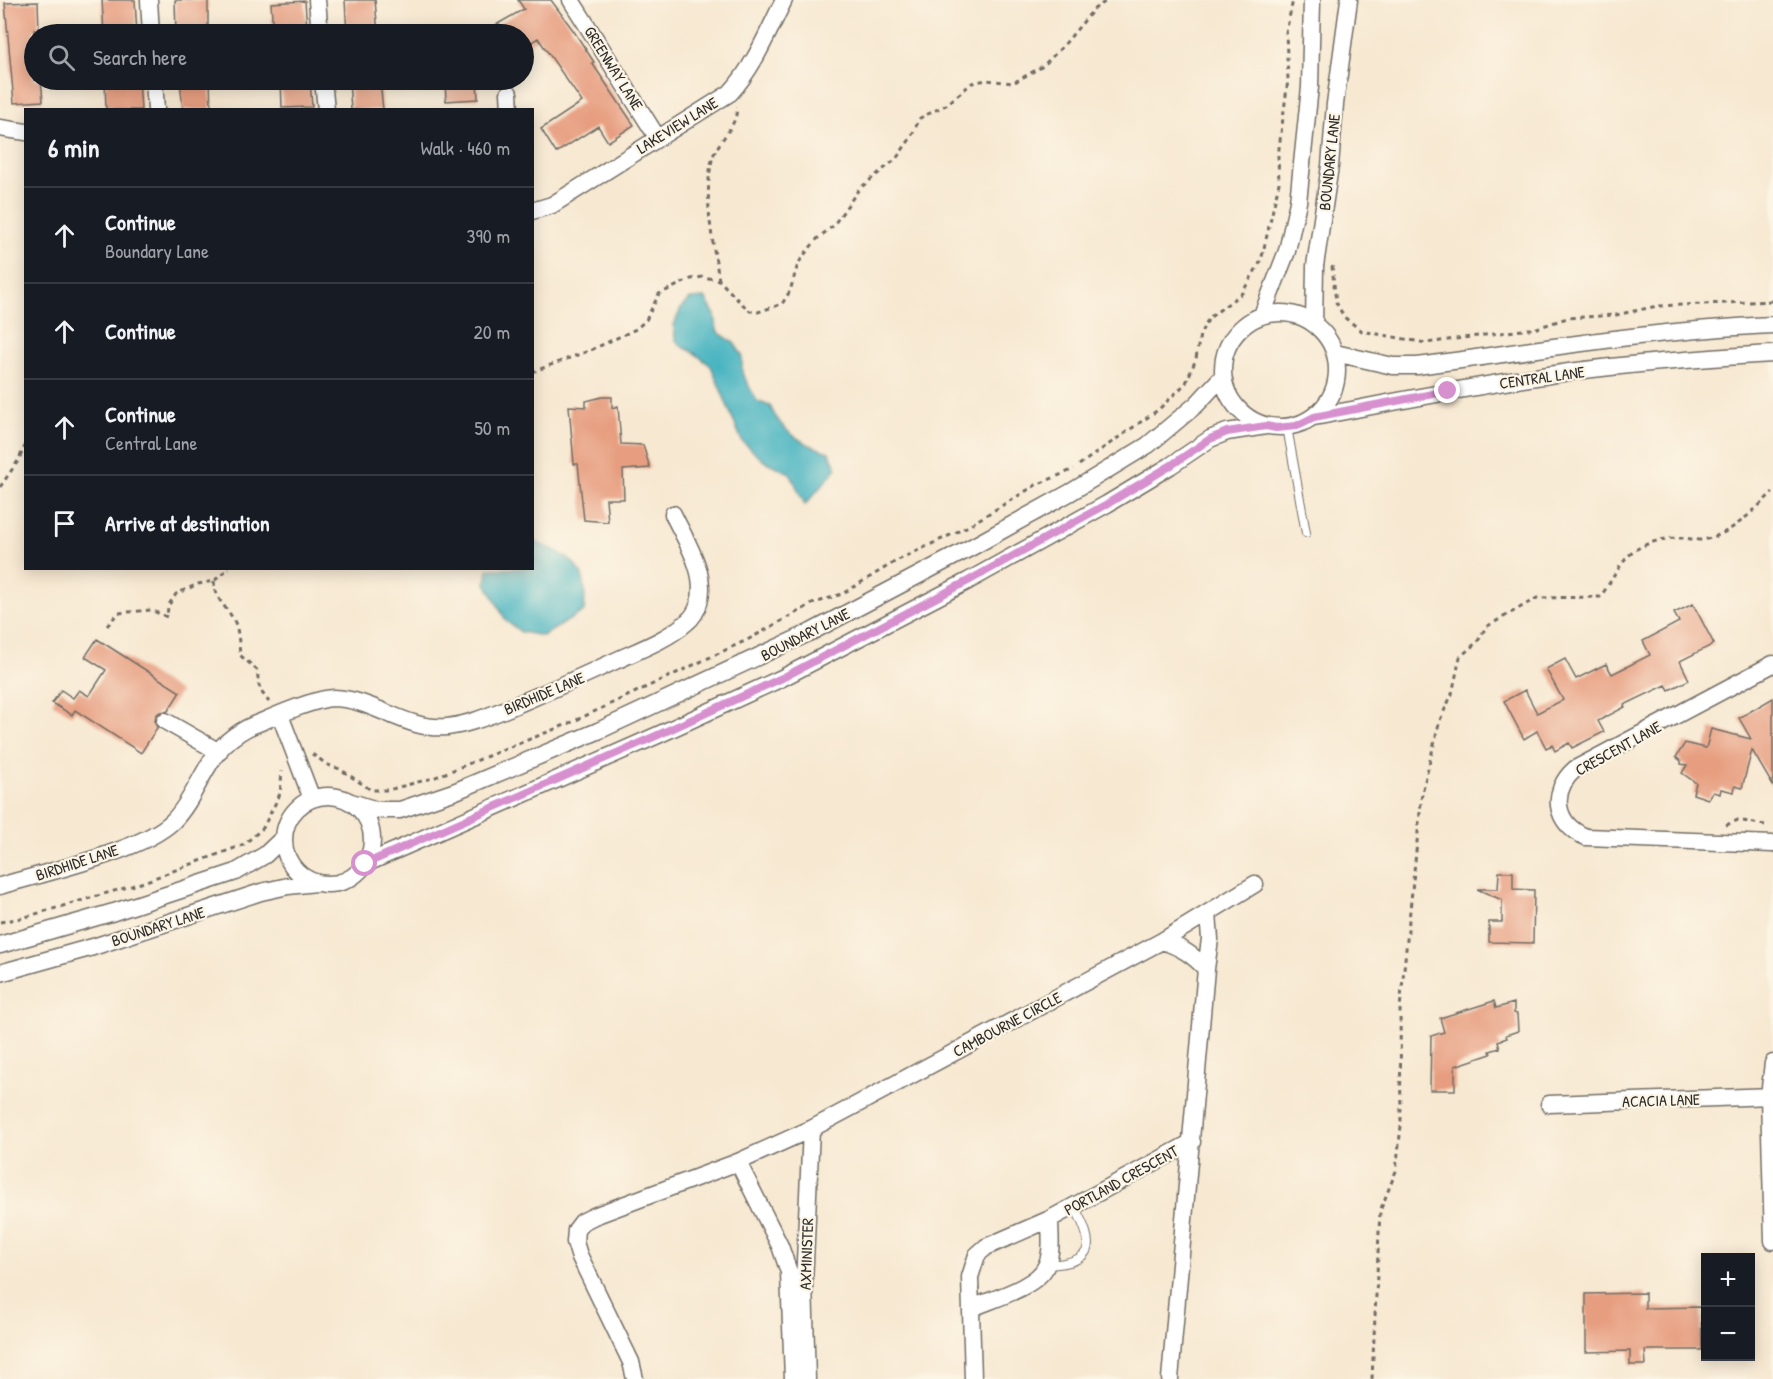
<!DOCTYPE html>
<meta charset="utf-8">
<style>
body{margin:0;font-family:"Patrick Hand",sans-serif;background:#20242c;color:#f1f3f6}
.controls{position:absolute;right:18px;bottom:18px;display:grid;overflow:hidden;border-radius:0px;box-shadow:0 3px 15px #0003}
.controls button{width:54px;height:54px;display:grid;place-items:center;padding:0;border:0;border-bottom:2px solid #363941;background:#171b24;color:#f1f3f6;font:30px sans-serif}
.stop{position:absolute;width:18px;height:18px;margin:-14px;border:4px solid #d690ce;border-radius:50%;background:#fff}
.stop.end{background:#d690ce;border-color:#fff;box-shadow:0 2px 6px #0008}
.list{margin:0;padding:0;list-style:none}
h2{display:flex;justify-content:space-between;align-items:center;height:78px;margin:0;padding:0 24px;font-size:26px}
h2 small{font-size:20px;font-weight:400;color:#9ea1a6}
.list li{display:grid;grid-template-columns:39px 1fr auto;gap:18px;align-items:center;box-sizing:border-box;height:96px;padding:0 24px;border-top:2px solid #363941}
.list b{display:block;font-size:22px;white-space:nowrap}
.list p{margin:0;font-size:20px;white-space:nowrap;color:#9ea1a6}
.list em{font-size:20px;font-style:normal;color:#9ea1a6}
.icon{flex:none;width:33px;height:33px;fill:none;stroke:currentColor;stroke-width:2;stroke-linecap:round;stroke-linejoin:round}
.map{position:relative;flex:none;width:1773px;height:1379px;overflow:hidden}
.search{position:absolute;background:#171b24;box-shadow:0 3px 15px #0003;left:24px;top:24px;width:510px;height:66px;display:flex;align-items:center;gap:15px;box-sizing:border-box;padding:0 21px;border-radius:33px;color:#9ea1a6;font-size:22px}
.panel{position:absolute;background:#171b24;box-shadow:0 3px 15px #0003;left:24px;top:108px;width:510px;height:462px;border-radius:0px}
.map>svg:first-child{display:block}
.water{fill:#46b4c1;stroke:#387076;stroke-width:1.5}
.building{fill:#e79e80}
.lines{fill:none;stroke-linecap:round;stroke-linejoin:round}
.service-casing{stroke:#726d65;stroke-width:10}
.minor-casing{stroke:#726d65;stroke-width:19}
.path{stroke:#726d65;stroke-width:3;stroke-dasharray:4.5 4.5;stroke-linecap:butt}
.service{stroke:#fff;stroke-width:8}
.minor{stroke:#fff;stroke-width:16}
.route{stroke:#d690ce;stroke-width:8}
.labels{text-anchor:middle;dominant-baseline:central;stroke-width:4.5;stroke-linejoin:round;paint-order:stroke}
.street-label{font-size:16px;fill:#2b2b2b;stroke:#fcf5e5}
</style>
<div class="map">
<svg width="1773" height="1379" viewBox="0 0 1773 1379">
<rect width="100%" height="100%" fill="#fcf5e5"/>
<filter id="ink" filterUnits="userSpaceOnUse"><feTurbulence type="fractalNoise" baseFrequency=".0167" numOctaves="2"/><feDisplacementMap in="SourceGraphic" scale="12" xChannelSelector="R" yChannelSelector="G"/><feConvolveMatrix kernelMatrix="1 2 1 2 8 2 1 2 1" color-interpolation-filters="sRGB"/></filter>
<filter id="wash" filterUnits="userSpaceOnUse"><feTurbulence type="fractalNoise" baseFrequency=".008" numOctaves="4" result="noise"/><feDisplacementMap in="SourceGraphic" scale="24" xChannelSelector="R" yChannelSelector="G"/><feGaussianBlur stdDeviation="1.35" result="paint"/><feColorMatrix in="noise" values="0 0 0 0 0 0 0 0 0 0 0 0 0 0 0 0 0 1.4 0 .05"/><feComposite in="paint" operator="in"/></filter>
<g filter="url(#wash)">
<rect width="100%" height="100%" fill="#f7e8d1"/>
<path class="water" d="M705 298 715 315 717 331 734 343 742 355V373L757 401 770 406C782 433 803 444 829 452L837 468 805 505 790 473 764 461 742 441 711 366 693 352 681 346 675 339 674 325 681 308 690 299Z
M533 540C540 545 550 548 558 552 585 567 587 582 584 611L543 636 521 632 506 621 486 583 488 569 532 568Z"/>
<g id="blocks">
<path class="building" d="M102 0H135L137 34H104Z
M175 0H208V34H176Z
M345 0H375L378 34H347Z
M518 0H551L573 30 594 62 592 63 634 125 608 142 598 126 556 153 541 129 582 102 538 38 524 47V34H480L524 9Z
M305 1 307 28 273 31 271 3Z
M38 2 39 30H34V80H41L43 101 14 103 5 3Z
M105 80H139L141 110H106Z
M180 80H210L211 110H183Z
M281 80H310L312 107 282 108Z
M349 80H380L383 110H351Z
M445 80H477L478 99 446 101Z
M602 397H612V408L618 406 621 444 643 445 650 468 623 470 624 499H606L608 522 584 520 578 464H574L569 406 586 407V401Z
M1693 604 1714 644 1680 661 1689 680 1669 690 1666 685 1624 705 1625 707 1598 721 1604 732 1572 748 1569 743 1555 751 1552 745 1546 748 1537 731 1524 739 1504 701 1525 690 1537 713 1563 700 1546 669 1565 659 1576 679 1606 664 1612 674 1650 655 1643 641 1679 622 1674 613Z
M97 639 180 692 168 711 160 712 156 715 155 722 157 728 141 753 75 710 72 715 52 703 61 690 73 698 79 690 89 696 106 670 85 657Z
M1773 698V786L1752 750 1742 788 1735 786 1734 792 1721 789 1720 794 1713 792 1708 799 1693 794 1696 783 1682 773 1687 765 1681 764V761L1676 757 1685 743 1706 748 1711 729 1751 739 1739 718Z
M1499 872H1513V889L1534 890 1533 943 1489 942V922H1502V900L1477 889H1498Z
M1494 1001 1496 1008 1514 1003V1013L1517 1014 1518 1031 1506 1035 1507 1038 1498 1041 1500 1048 1490 1051 1491 1054 1455 1066V1090H1430L1431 1036 1444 1032 1440 1018Z
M1645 1293V1308L1701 1307 1702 1350H1645L1646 1365H1630V1351L1586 1352V1294Z"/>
</g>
</g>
<g filter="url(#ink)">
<use href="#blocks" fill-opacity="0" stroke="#726d65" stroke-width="1.5"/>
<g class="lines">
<g class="service-casing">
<path id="service" d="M1287 427 1306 533
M1047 1265C1097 1262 1095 1245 1074 1206"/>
</g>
<g class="minor-casing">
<path id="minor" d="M149 0 151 34
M317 0 320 34
M571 0 657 137
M154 80 156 110
M323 80 326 110
M509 93 510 110
M0 128 26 132
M532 211 552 205 730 93C754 67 768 32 784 0
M1223 370a57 57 0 1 1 114 0a57 57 0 1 1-114 0Z
M1262 315 1287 251 1298 202 1310 87 1312 0
M1314 324 1315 266 1330 166 1335 104 1349 0
M1335 353 1393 366H1417C1536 350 1654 330 1773 325
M1314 417C1399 401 1483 384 1569 372 1637 363 1705 358 1773 354
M1773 664 1575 769C1550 791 1554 824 1586 837L1773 844
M280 715 312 799
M165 721 219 752
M284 840a44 44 0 1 1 88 0a44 44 0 1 1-88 0Z
M351 802 377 810H400L456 791 598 731 811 632 972 547 1071 492 1148 445 1197 404 1222 377
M365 864 658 735 782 678 968 581 1107 504 1170 466 1210 439 1227 432 1266 426
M0 886C43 873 143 851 173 821 197 797 205 757 233 737 241 731 252 725 261 722 277 715 318 698 334 698 374 699 406 731 447 727 472 724 493 714 516 705 549 691 583 676 615 661 639 650 667 640 687 622 692 618 697 610 699 603 708 573 685 540 673 514
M1162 941 1255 884
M0 945 114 912 236 872 265 855 283 838
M1206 969 1210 939 1208 913
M0 973 93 947 261 892 288 886 316 883
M1773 1063 1769 1096 1773 1241
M1549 1104 1773 1096
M738 1162 780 1246 789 1272 793 1379
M972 1308C992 1299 1037 1287 1046 1266 1053 1252 1050 1235 1050 1219
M635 1379 631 1362 579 1255 575 1242 576 1230 582 1222 594 1216 738 1162 811 1129 1162 941C1181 947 1193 955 1206 969L1170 1379
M807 1379 804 1284 811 1129
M973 1379 970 1277 977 1255 986 1247 1050 1219 1192 1142"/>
</g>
<path class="path" d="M1332 266 1336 302 1344 317 1362 331 1426 343 1537 328 1567 318 1616 315 1657 306 1773 301
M719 280C713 241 703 199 712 160 716 142 740 124 736 107
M532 372 591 350 636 329 646 320 659 294 691 279 703 277 719 280 739 301 750 311 758 312 782 304 790 291 798 264 804 255 818 238 833 226 859 189 896 159 910 139 920 118 946 105 972 83 986 80 1013 83 1043 66 1063 46 1094 9 1108 0
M1079 465 1158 410 1186 383 1196 359 1200 334 1209 318 1242 293 1261 261 1279 183 1278 156 1288 80 1286 32 1293 0
M0 487 18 461 26 444
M214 581C216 604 229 607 236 625 239 635 239 646 240 655L258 671C257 685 260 691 269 702
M107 626 118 613 151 610 167 617 168 606 176 594 198 584 214 581 229 568
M312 754 328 765 340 769 371 790H388L433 778 570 723 749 639 812 604 842 594 898 560 963 529 1036 485 1074 469
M1726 825 1738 820 1765 825
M0 922 22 918 138 884 243 845 263 828 280 794 282 771
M1372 1379 1380 1211 1396 1171 1401 1126 1400 1008 1422 793 1440 720 1452 694 1460 657 1478 641 1486 627 1537 598 1600 597C1611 583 1621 559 1637 549 1649 542 1667 537 1681 538 1688 538 1694 540 1700 540 1728 538 1754 510 1773 492"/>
<use href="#service" class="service"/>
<use href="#minor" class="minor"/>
</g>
</g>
<g class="lines" filter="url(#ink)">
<path class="route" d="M365 864 658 735 782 678 968 581 1107 504 1170 466 1210 439 1227 432 1266 426 1276 428 1296 426 1314 417 1448 391"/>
</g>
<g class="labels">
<g class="street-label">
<text transform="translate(614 68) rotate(58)">GREENWAY LANE</text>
<text transform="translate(677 125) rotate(-32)">LAKEVIEW LANE</text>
<text transform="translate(1329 162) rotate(-84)">BOUNDARY LANE</text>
<text transform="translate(1542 377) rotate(-8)">CENTRAL LANE</text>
<text transform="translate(805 634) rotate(-27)">BOUNDARY LANE</text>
<text transform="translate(544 693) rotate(-23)">BIRDHIDE LANE</text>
<text transform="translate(1618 748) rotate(-29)">CRESCENT LANE</text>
<text transform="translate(77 862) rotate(-18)">BIRDHIDE LANE</text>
<text transform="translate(158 926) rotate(-18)">BOUNDARY LANE</text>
<text transform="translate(1007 1024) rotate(-28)">CAMBOURNE CIRCLE</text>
<text transform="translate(1661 1100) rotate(-2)">ACACIA LANE</text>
<text transform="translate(1121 1180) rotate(-29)">PORTLAND CRESCENT</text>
<text transform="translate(806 1254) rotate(-88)">AXMINISTER</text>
</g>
</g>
</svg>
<div class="controls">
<button>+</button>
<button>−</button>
</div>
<div class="stop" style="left:365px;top:864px"></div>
<div class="stop end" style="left:1448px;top:391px"></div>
<div class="search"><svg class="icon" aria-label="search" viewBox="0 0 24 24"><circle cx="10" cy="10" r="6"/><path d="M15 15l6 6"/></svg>Search here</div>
<section class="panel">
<h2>6 min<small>Walk · 460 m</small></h2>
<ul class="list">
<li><svg class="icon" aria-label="ahead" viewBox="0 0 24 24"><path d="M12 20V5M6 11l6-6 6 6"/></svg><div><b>Continue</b><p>Boundary Lane</p></div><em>390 m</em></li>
<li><svg class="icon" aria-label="ahead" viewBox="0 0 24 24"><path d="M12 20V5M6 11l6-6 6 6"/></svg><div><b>Continue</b></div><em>20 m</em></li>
<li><svg class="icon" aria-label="ahead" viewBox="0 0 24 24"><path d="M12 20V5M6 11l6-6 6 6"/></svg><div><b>Continue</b><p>Central Lane</p></div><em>50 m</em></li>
<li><svg class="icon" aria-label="arrive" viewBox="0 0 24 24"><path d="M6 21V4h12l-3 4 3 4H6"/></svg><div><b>Arrive at destination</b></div></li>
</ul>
</section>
</div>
